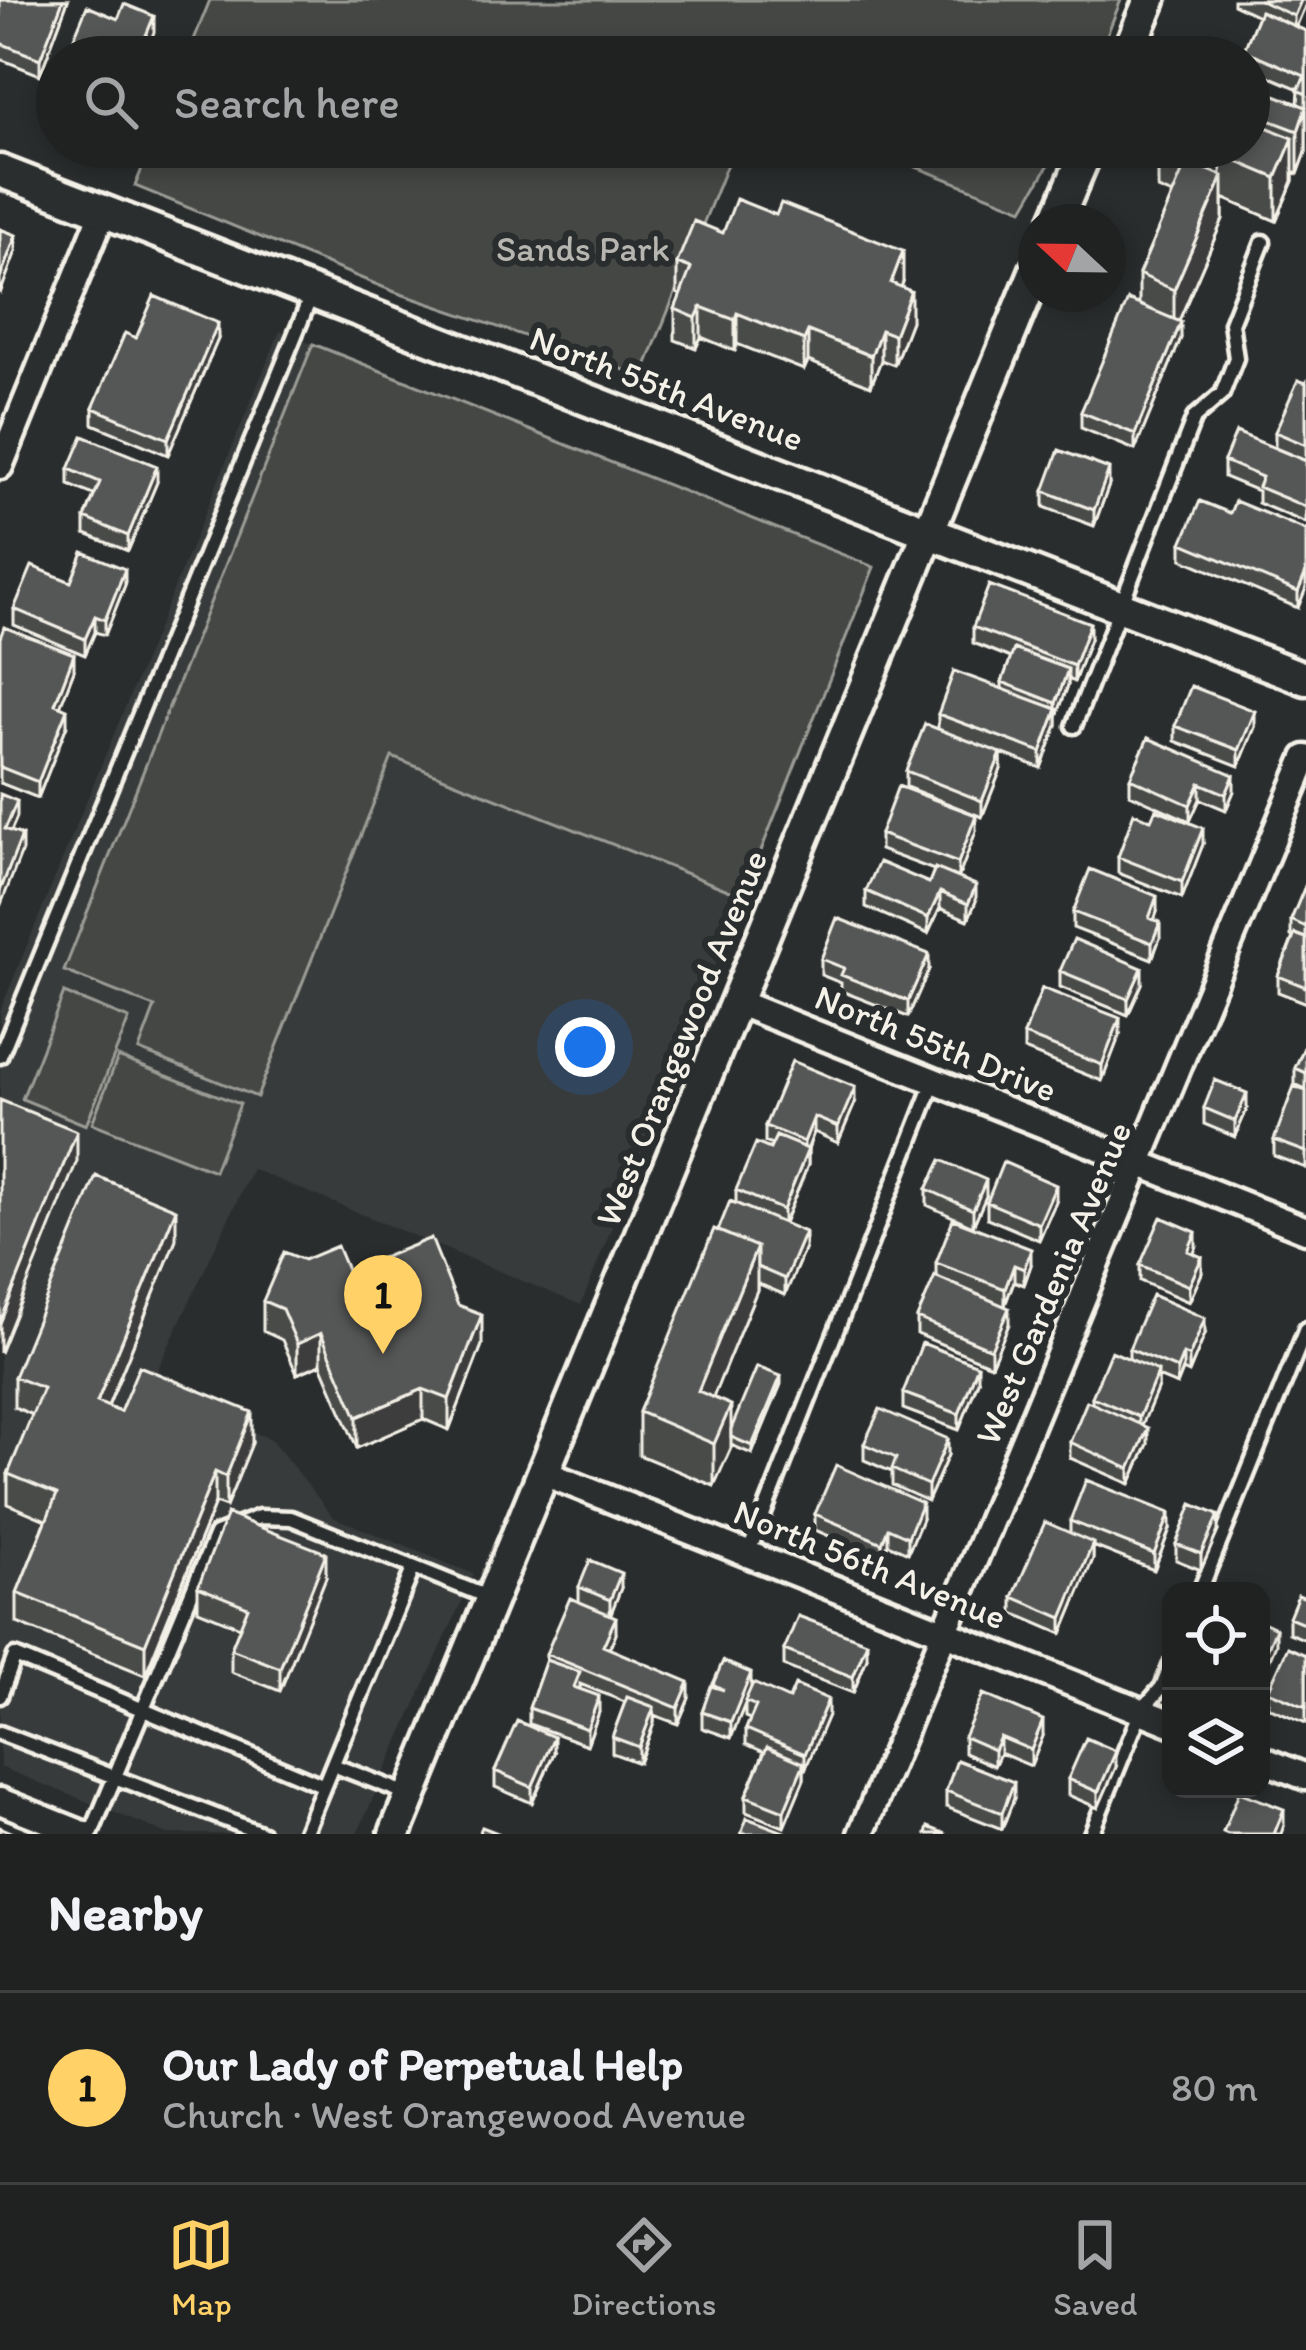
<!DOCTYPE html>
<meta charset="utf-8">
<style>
body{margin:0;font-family:Itim,sans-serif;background:#2d2f2f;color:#f1f3f6}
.controls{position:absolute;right:36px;bottom:36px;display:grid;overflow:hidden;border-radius:24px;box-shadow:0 6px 18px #0003}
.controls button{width:108px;height:108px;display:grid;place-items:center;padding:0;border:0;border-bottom:3px solid #3d3f40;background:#202222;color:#f1f3f6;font:60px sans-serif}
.compass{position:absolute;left:1018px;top:204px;width:108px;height:108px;border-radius:50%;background:#202222;box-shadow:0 6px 18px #0003;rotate:292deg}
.you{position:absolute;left:585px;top:1047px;width:42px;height:42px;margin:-30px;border:9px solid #fff;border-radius:50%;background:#1a73e8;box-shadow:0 0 0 18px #1a73e833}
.badge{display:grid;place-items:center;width:78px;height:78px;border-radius:50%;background:#ffd166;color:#111;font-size:39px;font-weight:700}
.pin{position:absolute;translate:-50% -99px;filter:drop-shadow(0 3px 6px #0008)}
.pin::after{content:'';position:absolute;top:63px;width:42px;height:36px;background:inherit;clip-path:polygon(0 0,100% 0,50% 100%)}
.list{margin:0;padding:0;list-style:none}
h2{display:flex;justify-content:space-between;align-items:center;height:156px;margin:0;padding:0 48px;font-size:51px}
h2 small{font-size:39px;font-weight:400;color:#a2a4a5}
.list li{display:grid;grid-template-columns:78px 1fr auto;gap:36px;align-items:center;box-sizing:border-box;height:192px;padding:0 48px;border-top:3px solid #3d3f40}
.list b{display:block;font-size:45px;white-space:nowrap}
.list p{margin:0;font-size:39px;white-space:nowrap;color:#a2a4a5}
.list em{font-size:39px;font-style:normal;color:#a2a4a5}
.icon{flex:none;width:66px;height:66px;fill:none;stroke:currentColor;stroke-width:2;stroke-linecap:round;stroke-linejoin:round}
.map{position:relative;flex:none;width:1306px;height:1834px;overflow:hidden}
.search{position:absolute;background:#202222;box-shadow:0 6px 18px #0003;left:36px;right:36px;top:36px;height:132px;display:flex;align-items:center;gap:30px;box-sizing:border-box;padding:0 42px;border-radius:66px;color:#a2a4a5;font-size:45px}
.sheet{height:348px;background:#202222}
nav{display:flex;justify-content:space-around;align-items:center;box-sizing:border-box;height:168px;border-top:3px solid #3d3f40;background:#202222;font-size:33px;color:#a2a4a5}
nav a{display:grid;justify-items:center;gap:6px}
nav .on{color:#ffd166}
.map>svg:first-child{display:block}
.built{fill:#373a3a}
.green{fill:#444645;stroke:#9c9c96;stroke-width:3}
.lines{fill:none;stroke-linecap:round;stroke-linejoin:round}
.service-casing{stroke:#f4f1e8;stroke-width:21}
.minor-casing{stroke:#f4f1e8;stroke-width:33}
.tertiary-casing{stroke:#f4f1e8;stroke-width:39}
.service{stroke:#2a2d2e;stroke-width:12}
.minor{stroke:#2a2d2e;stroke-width:24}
.tertiary{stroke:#2a2d2e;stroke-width:30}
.wall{fill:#494b4a;stroke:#f4f1e8;stroke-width:3}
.shaded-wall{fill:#3c3d3c;stroke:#f4f1e8;stroke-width:3}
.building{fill:#555756;stroke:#f4f1e8;stroke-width:3}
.labels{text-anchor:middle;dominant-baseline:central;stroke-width:12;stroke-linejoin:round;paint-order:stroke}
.park-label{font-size:36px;fill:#b6b5af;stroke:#2a2d2e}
.street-label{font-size:36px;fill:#f4f1e8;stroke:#2a2d2e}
</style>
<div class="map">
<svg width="1306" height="1834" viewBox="0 0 1306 1834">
<rect width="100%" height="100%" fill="#2a2d2e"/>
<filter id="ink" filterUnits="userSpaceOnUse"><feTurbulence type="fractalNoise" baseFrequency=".00833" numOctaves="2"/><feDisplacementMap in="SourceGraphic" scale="24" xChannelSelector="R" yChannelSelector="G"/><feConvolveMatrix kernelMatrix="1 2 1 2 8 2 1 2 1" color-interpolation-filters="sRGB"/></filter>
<g filter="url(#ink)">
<path class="built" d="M280 331 874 567 581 1305 252 1169 148 1390 271 1439 333 1517 474 1574 357 1834H168L0 1767V1011Z"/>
<path class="green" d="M210 0H1121L1098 57H187Z
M151 147H734L642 376 395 292 135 186Z
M865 147H1059L1023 209Z
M313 344 874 567 743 896 392 757 257 1097 139 1050 155 1007 64 971Z
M64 993 129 1019 86 1125 22 1099Z
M118 1057 240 1104 214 1171 92 1123Z"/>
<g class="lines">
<g class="service-casing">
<path id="service" d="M1074 726 1194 418 1222 394 1236 358 1231 323 1263 242
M0 1056 311 296
M748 1554 934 1082
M1200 1591 1306 1329
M0 1696 15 1656 322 1785
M0 1733 263 1834
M333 1765 410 1795
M91 1834 216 1534 259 1517 291 1518 490 1598
M304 1834 413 1569
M1091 1834 1141 1711 1162 1687 1171 1664"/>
</g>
<g class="minor-casing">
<path id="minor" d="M0 466 103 212
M739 1003 1306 1230
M542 1472 1171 1723
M1261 1759 1306 1777
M0 1801 83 1834
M861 1834 1306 758"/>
</g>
<g class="tertiary-casing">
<path id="tertiary" d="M1126 57 1150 0
M0 171 1306 679
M1056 222 1088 147
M395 1834 1036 270"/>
</g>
<use href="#service" class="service"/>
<use href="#minor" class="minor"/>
<use href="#tertiary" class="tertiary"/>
</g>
<path class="wall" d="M0 0H68L40 75 0 59Z
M1233 0H1306L1296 27 1306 31V152L1298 174 1293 172V181L1276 221 1223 198V219L1179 321 1181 338 1135 450 1081 428V412L1139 304V274L1173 195 1158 189V147H1220L1210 171 1221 175V155L1251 121V113L1298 104 1299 89 1249 68V57H1244V50L1258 16 1233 4Z
M723 233 903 282 901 287 911 321 894 365 881 360 871 386 808 361 804 370 737 344 735 351 701 337 696 348 675 340V309L681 295 677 293V263Z
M136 338 218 339 168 455 93 424V408Z
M1306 383V461L1275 448V432Z
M1224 461H1306V523L1258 503V491L1224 477Z
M69 469 157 482 128 551 85 534V518L94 495 69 485Z
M1109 485 1094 526 1044 507V491Z
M1230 513 1306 530 1298 608 1182 559V543Z
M71 582 125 585 105 635 95 632 85 655 14 625V609Z
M973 627 1090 639 1074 682 1068 679V685L1057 716V725L1041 768 1001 753V769L982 817 906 787V771L938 729V714L1002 689V682L1011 658 973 643Z
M0 638 74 670 60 706 67 725 38 798 0 783Z
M1175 726 1255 727 1239 766 1175 741Z
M1148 738 1234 791 1226 810 1200 799 1190 821 1130 794V778Z
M976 831 958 878 976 901 968 920 940 908 928 934 866 907V891L929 883 934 870 880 850V834Z
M1203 844 1182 898 1118 873V857Z
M1306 884V1003L1278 992V976L1293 937 1291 936V920Z
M1073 912H1157L1154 920 1160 938 1152 959 1073 928Z
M821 959 929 969 908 1017 841 991V983L821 975Z
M1060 971 1142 984 1128 1015 1060 987Z
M1120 1034 1102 1081 1024 1050V1035Z
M1306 1043V1089L1295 1084V1068Z
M1306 1091V1168L1274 1156V1140Z
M855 1103 838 1143 814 1132 808 1149V1165L784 1223 805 1248 785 1295 757 1283V1290L713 1397 731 1429 781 1384 752 1454 731 1445 714 1486 639 1455V1412L718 1231 736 1203V1190L772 1145 765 1142V1126Z
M1204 1108 1247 1109 1235 1137 1204 1124Z
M927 1189 986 1196 973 1226 927 1205Z
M1056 1201 1039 1240 987 1218V1202Z
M176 1239 108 1407 120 1412 252 1443 226 1507 215 1503 145 1675 17 1623V1593L46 1520 8 1504V1474L33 1415 14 1407V1377Z
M1196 1248 1193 1253 1202 1273 1189 1302 1140 1281V1265Z
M304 1260 458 1305 482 1345 449 1430 423 1419 357 1448 321 1364 297 1374 282 1340 263 1331V1301Z
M936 1263 1031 1265 1024 1285 1014 1281 1005 1305 1009 1324 991 1365 917 1334V1318L936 1276Z
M1205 1334 1189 1373 1183 1370 1177 1385 1158 1377V1387L1142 1425 1148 1444 1130 1484 1070 1458V1442L1092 1403V1397L1129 1358V1349Z
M978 1381 959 1430 903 1409V1393Z
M864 1444 948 1455 928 1501 892 1485V1472L864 1460Z
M815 1514 922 1519 908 1553 888 1544 882 1559 815 1530Z
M1070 1521 1170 1529 1154 1570 1093 1546V1559L1062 1634 1013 1613V1597L1070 1533Z
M1218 1531 1201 1570 1176 1560V1544Z
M326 1577 280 1691 231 1672V1649L240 1627 198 1610V1587Z
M579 1587 621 1588 610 1615 616 1633 609 1649 689 1698 678 1724 654 1715V1723L639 1763 612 1753V1737L625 1702 580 1684V1689L599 1712 587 1745 529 1724V1708L546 1660V1654L579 1602Z
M1306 1598V1640L1289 1633V1617Z
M784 1650 867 1658 853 1693 784 1666Z
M1306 1655V1723L1268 1707V1691Z
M713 1684 751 1687 828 1715 804 1769V1779L784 1827 746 1812V1796L764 1752 746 1744V1729L750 1719 745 1717V1704L731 1738 702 1728V1712Z
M1043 1736 1031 1766 1000 1753 994 1766 964 1753V1737Z
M554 1753 532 1803 495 1787V1771Z
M1116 1767 1098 1808 1068 1795V1779Z
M946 1791 1014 1798 1002 1829 946 1807Z"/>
<path class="shaded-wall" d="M63 0H68L40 75V59Z
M1301 0H1306V4L1294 32V16Z
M154 16V32L144 57H137Z
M1306 109V152L1298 174V131Z
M1293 138V181L1276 221V178Z
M1203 147H1220L1197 204V162Z
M1223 176V219L1174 332V290Z
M16 235V251L0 294V278Z
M903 251V282L891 313V283Z
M911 291V321L894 365V335Z
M701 307V337L696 348V318Z
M737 313V344L735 351V320Z
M1181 322V338L1135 450V434Z
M218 323V339L168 455V439Z
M881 330V360L871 386V356Z
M808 331V361L804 370V340Z
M157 466V482L128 551V536Z
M1109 469V485L1094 526V510Z
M125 569V585L105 635V620Z
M1306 572V588L1298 608V592Z
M95 616V632L85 655V639Z
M1090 623V639L1074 682V666Z
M74 654V670L55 720V704Z
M1068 669V685L1057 716V725L1041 768V752L1056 712V703Z
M67 709V725L38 798V782Z
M1255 711V727L1239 766V750Z
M1001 753V769L982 817V801Z
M1234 775V791L1226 810V794Z
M1200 783V799L1190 821V805Z
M17 801V817L5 845V829Z
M976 815V831L958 879V863Z
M1203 828V844L1182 898V882Z
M22 835V851L0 907V891Z
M976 885V901L968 920V904Z
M940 892V908L928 934V918Z
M1157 896V912L1149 934V918Z
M1160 922V938L1152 959V943Z
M929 954V969L908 1017V1001Z
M1142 968V984L1128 1015V999Z
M1120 1018V1034L1102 1081V1065Z
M855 1087V1103L838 1143V1127Z
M1247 1093V1109L1235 1137V1121Z
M814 1117V1132L804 1158V1142Z
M77 1131V1161L0 1353V1323Z
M808 1149V1165L783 1225V1210Z
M986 1180V1196L973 1226V1210Z
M1056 1185V1201L1039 1240V1224Z
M176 1209V1239L97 1433V1402Z
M805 1232V1248L785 1295V1279Z
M1196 1232V1248L1188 1267V1251Z
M757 1247V1290L698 1434V1391Z
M1031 1249V1265L1024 1285V1269Z
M1202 1257V1273L1189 1302V1286Z
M1014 1265V1281L1005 1305V1289Z
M1009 1308V1324L991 1365V1349Z
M482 1314V1345L449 1430V1399Z
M1205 1318V1334L1189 1373V1357Z
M321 1333V1364L297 1374V1344Z
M1183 1354V1370L1177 1385V1369Z
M978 1365V1381L959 1430V1414Z
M1158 1371V1387L1139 1433V1417Z
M781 1376V1384L752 1454V1446Z
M423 1389V1419L357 1448V1417Z
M731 1405V1448L714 1486V1444Z
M252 1412V1443L226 1507V1477Z
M1148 1428V1444L1130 1484V1469Z
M948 1439V1455L928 1501V1485Z
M215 1472V1503L145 1675V1645Z
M922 1503V1519L908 1553V1537Z
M1170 1513V1529L1154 1570V1554Z
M1218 1515V1531L1201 1570V1554Z
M888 1528V1544L882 1559V1543Z
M1093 1543V1559L1062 1634V1618Z
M326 1553V1577L280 1691V1668Z
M621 1573V1588L610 1616V1600Z
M616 1617V1633L603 1662V1646Z
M1276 1628V1644L1261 1680V1664Z
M867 1642V1658L853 1693V1677Z
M751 1673V1689L731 1738V1722Z
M689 1682V1698L678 1724V1708Z
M599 1696V1712L587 1745V1729Z
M828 1699V1715L805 1770V1754Z
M654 1707V1723L639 1763V1747Z
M1043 1720V1736L1031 1766V1750Z
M554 1737V1753L532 1803V1787Z
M1000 1737V1753L994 1766V1750Z
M1116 1751V1767L1098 1808V1792Z
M804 1763V1779L784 1827V1811Z
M1014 1782V1798L1002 1829V1813Z
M1284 1809V1825L1281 1834H1274Z"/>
<path class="building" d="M0 0H63L40 59 0 43Z
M1259 0H1301L1294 16Z
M124 4 154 16 137 57H66L87 6 118 19Z
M1260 11 1306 31V94L1298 90 1305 76 1244 50Z
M1200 45 1229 57H1195Z
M1260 89 1306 107 1298 131 1251 113Z
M1249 120 1293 138 1276 178 1221 155 1224 147H1249Z
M1160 147H1203L1197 162Z
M1187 161 1223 176 1174 290 1139 274Z
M736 199 776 215 781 203 903 251 891 283 911 291 894 335 881 330 871 356 808 331 804 340 737 313 735 320 701 307 696 318 675 309 691 268 677 263 694 221 723 233Z
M0 229 16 235 0 278Z
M154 296 218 323 168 439 93 408 125 333 136 338Z
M1128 300 1181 322 1135 434 1081 412Z
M1298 380 1306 383V445L1275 432Z
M1236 432 1306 461V507L1258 487 1262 477 1224 461Z
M83 436 157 466 128 536 85 518 100 482 69 469Z
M1059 450 1109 469 1094 510 1044 491Z
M1200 501 1230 513 1235 501 1306 530V572L1298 592 1182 543Z
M83 552 125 569 105 620 95 616 85 639 14 609 32 566 71 582Z
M989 585 1090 623 1074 666 973 627Z
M4 627 74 654 55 704 67 709 38 782 0 767V638Z
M1014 649 1068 669 1056 703 1002 682Z
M954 671 1057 709 1041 752 938 714Z
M1191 686 1255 711 1239 750 1175 726Z
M925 724 1001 753 982 801 906 771Z
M1148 738 1234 775 1226 794 1200 783 1190 805 1130 778Z
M898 786 976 815 958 863 880 834Z
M0 794 17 801 5 829 22 835 0 891Z
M1156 809 1203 828 1182 882 1118 857 1134 813 1151 820Z
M879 862 929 883 935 868 976 885 968 904 940 892 928 918 866 891Z
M1090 869 1157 896 1149 918 1160 922 1152 943 1073 912Z
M1306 884V927L1291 920Z
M837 918 929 954 908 1001 841 975 844 968 821 959Z
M1295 934 1306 938V987L1278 976Z
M1074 939 1142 968 1128 999 1060 971Z
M1042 988 1120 1018 1102 1065 1024 1035Z
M1306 1043V1073L1295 1068Z
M792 1061 855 1087 838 1127 814 1117 804 1142 765 1126Z
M1215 1080 1247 1093 1235 1121 1204 1108Z
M1294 1086 1306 1091V1152L1274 1140Z
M0 1100 77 1131 0 1323Z
M776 1136 808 1149 783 1210 736 1190 756 1143 770 1149Z
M941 1160 986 1180 973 1210 927 1189Z
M1003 1162 1056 1185 1039 1224 987 1202Z
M96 1176 176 1209 97 1402 120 1412 139 1366 252 1412 226 1477 215 1472 145 1645 17 1593 57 1494 8 1474 43 1388 14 1377Z
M730 1201 805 1232 785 1279 757 1267V1247L718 1231Z
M1161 1217 1196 1232 1188 1251 1202 1257 1189 1286 1140 1265Z
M953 1219 1031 1249 1024 1269 1014 1265 1005 1289 936 1263Z
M714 1229 757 1247 698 1391 731 1405 714 1444 639 1412Z
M431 1238 458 1305 482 1314 449 1399 423 1389 357 1417 321 1333 297 1344 282 1309 263 1301 284 1252 304 1260 337 1246 348 1272Z
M935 1276 1009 1308 991 1349 917 1318Z
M1152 1295 1205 1318 1189 1357 1183 1354 1177 1369 1129 1349Z
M922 1343 978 1365 959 1414 903 1393Z
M1111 1351 1158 1371 1139 1417 1092 1397Z
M757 1367 781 1376 752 1446 731 1437V1429Z
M1087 1401 1148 1428 1130 1469 1070 1442Z
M880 1409 948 1439 928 1485 892 1469 896 1458 864 1444Z
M836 1465 922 1503 908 1537 888 1528 882 1543 815 1514Z
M1086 1480 1170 1513 1154 1554 1070 1521Z
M1192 1504 1218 1515 1201 1554 1176 1544Z
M227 1514 326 1553 280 1668 231 1649 248 1607 198 1587Z
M1045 1522 1093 1543 1062 1618 1013 1597Z
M590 1560 621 1573 610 1600 579 1587Z
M1298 1595 1306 1598V1624L1289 1617Z
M570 1598 616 1617 603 1646 689 1682 678 1708 546 1654Z
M798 1616 867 1642 853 1677 784 1650Z
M1261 1621 1276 1628 1261 1664Z
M1288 1647 1306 1655V1707L1268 1691Z
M546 1660 580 1672 574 1687 599 1696 587 1729 529 1708Z
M723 1661 751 1673 731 1722 702 1712 711 1686 724 1690 713 1684Z
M753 1683 789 1699 795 1685 828 1699 805 1754 746 1729 756 1706 745 1701Z
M983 1694 1043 1720 1031 1750 1000 1737 994 1750 964 1737Z
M627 1697 654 1707 639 1747 612 1737Z
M517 1721 554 1737 532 1787 495 1771Z
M1086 1738 1116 1751 1098 1792 1068 1779Z
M767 1747 804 1763 784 1811 746 1796Z
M957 1760 1014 1782 1002 1813 946 1791Z
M1239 1792 1284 1809 1274 1834H1228L1223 1832Z
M747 1818 789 1834H741Z
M0 1827 16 1834H0Z
M482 1827 500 1834H479Z
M928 1827 946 1834H926Z"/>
</g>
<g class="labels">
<g class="park-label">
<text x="583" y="248">Sands Park</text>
</g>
<g class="street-label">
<text transform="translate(667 388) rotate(21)">North 55th Avenue</text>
<text transform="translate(681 1038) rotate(-68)">West Orangewood Avenue</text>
<text transform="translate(936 1043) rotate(22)">North 55th Drive</text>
<text transform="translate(1053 1283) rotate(-67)">West Gardenia Avenue</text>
<text transform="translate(870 1564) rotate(22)">North 56th Avenue</text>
</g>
</g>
</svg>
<div class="controls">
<button><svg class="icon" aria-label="locate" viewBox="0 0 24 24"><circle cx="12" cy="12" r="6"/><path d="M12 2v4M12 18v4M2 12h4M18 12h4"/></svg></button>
<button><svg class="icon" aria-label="layers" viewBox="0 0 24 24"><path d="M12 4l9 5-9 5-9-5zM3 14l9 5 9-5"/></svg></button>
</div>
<svg class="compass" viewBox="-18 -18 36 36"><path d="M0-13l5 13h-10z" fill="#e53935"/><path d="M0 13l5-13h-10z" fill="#a2a4a5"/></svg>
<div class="you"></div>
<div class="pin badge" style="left:383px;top:1354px">1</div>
<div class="search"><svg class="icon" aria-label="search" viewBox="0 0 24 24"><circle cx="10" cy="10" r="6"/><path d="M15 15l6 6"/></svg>Search here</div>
</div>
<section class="sheet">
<h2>Nearby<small></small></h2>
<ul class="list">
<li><span class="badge">1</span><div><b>Our Lady of Perpetual Help</b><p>Church · West Orangewood Avenue</p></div><em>80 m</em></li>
</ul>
</section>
<nav>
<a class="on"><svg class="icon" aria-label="map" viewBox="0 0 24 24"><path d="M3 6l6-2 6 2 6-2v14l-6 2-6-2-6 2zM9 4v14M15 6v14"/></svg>Map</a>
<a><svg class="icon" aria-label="directions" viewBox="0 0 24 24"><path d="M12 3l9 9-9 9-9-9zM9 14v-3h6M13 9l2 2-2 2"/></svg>Directions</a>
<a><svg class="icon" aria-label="saved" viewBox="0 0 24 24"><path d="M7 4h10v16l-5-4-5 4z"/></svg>Saved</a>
</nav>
